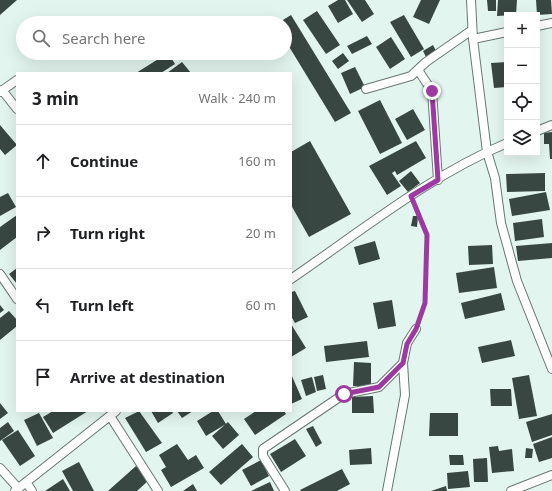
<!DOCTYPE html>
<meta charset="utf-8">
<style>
body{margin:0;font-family:"Noto Sans",sans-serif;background:#f6f6f6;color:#202124}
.controls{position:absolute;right:12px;top:12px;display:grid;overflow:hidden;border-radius:0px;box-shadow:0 4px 16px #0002}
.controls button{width:36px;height:36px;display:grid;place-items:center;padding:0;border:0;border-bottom:1px solid #e0e0e0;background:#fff;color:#202124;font:20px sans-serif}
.stop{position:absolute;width:12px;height:12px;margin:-9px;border:3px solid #9c3aa2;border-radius:50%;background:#fff}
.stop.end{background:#9c3aa2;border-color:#fff;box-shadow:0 1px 4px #0008}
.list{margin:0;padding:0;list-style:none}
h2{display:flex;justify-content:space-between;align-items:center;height:52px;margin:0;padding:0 16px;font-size:17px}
h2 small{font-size:13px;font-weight:400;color:#757577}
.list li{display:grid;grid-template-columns:26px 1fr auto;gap:12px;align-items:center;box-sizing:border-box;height:72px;padding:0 16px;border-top:1px solid #e0e0e0}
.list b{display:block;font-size:15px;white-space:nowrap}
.list em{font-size:13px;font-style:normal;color:#757577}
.icon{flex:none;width:22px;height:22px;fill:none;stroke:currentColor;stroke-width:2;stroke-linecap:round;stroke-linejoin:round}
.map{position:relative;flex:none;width:552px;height:491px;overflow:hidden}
.search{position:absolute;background:#fff;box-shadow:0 4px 16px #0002;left:16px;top:16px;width:276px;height:44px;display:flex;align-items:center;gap:10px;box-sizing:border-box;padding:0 14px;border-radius:22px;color:#757577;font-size:15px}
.panel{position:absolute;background:#fff;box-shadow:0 4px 16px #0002;left:16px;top:72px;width:276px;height:340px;border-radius:0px}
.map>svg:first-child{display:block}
.building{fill:#394743}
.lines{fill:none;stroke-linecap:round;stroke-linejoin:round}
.minor-casing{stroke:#687773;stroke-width:10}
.path{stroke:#95a29e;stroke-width:2;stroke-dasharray:3 2;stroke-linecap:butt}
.minor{stroke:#fff;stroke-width:8}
.route{stroke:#9c3aa2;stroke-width:5}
</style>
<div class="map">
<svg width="552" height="491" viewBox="0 0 552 491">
<rect width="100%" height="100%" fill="#e3f5ef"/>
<path class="building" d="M0 0H17L0 15Z
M338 0H345L353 14 338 23 328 6Z
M347 0H365L374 14 362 22Z
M421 0H440L429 24 413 17Z
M487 0H496V11H488Z
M498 0H517L516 15 497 16Z
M536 0H551L552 14 537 15Z
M317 11 340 45 326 54 303 20Z
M291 15 351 113 335 122 285 40V23H278Z
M404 15 424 49 411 57 390 22Z
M367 36 372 44 352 54 347 46Z
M391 37 405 59 390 69 376 47Z
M433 45 437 53 427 59 423 51Z
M168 53 175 64 161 73H136Z
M343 53 349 61 338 69 332 61Z
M182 62 191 73H167Z
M507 62V87L494 88 491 63Z
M355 67 365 87 350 94 341 73Z
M380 100 402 143 380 154 358 111Z
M413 109 425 130 407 140 395 119Z
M0 125 17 145 5 155 0 149Z
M552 132V159H550L549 144H544V133Z
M310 141 351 214 309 237 291 205V152Z
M416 141 426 158 397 175 395 171 392 173 401 186 387 195 369 166Z
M411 171 420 183 408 192 399 181Z
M545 173V191L507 192 506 174Z
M546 192 550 210 512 216 509 199Z
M8 193 16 207 0 216V197Z
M17 215V237L0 250V227Z
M413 216H418L417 227 411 226Z
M542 219 544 237 515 241 513 223Z
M375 241 380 259 359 265 354 247Z
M552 243V258L518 261 516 246Z
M492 245 493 264 469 265 468 246Z
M494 267 497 288 459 293 456 273Z
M17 268V284L9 274Z
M295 291 308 317 295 323 291 316V292Z
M501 293 505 310 465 319 461 303Z
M392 300 396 326 378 329 373 303Z
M0 305 4 310 0 313Z
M9 311 17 320V326L0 340V318Z
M291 324 306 348 291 357Z
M511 340 515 356 482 363 478 347Z
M367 341 369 357 326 362 324 346Z
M354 362 371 363V386H353Z
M291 374 302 399 291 404Z
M323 375 326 389 317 391 314 377Z
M529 375 537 416 519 419 512 378Z
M312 377 316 392 306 396 301 380Z
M490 389H511L512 406H491Z
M373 396 374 413H352V397Z
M0 403 8 413 0 419Z
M53 411H88L53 433 43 417Z
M139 411 162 443 146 452 125 418Z
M151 411H172L173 413 158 423Z
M177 411H193L182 418Z
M213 411H218L226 424 206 436 197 421Z
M256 411H284L286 414 255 435 244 419Z
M39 413 53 438 37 446 24 420Z
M430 413H458V436H429Z
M552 414V435L532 442 526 422Z
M8 422 14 431 0 441V428Z
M228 422 239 435 223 449 212 436Z
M313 426 322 443 316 447 306 429Z
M18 430 35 456 20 466 2 440Z
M552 437V458L539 462 533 444Z
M295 439 306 456 281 472 270 454Z
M177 444 188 460 196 455 204 468 171 487 161 470 166 467 159 455Z
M242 444 253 457 221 485 209 472Z
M498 446 499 451 512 449 514 471 492 473 489 447Z
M371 448 372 464 350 465 349 450Z
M526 448 533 449 532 458H525Z
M449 455H463L464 465H450Z
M487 458 488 482H474L473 459Z
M261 460 269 476 251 486 242 470Z
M79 462 94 491H73L62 471Z
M136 466 149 480 137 491H108Z
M342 469 350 484 337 491H301L300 490Z
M468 471 470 487 448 489 447 473Z
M63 479 70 491H45Z
M270 482 274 491H251Z
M193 484 197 491H183Z
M446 486 447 491H431Z"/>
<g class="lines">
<g class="minor-casing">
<path id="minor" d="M471 0 473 39 487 152 495 178 501 223 517 281 552 369
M537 26 552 23
M473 39 507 32
M418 70 432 91 438 180
M366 89 411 76 426 62 472 30
M2 90 17 109
M0 92 17 80
M537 131 552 125
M0 274 17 299
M291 279C361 231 429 176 507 143
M110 416 158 491
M0 468 18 488
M26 482 32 491
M15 491 116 411
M285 491 263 456V449L344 394 379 387 403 363
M387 491 405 395 403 363 407 343 416 329
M511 491 552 475"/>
</g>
<path class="path" d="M414 204 427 235 425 303 418 322"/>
<use href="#minor" class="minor"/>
</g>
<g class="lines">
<path class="route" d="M344 394 379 387 403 363 407 344 416 329 425 303 427 235 411 196 438 180 432 91"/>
</g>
</svg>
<div class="controls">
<button>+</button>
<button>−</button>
<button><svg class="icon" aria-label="locate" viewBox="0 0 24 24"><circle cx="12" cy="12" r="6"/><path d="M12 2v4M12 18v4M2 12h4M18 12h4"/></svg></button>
<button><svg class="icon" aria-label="layers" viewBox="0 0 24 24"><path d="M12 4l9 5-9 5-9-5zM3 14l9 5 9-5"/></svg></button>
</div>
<div class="stop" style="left:344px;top:394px"></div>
<div class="stop end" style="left:432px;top:91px"></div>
<div class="search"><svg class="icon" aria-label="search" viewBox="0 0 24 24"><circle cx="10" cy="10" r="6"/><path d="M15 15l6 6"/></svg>Search here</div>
<section class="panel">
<h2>3 min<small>Walk · 240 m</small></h2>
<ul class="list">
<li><svg class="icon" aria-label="ahead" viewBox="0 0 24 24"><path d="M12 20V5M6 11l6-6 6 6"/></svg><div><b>Continue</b></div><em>160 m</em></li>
<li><svg class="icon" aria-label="right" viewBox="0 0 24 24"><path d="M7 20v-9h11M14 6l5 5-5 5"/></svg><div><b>Turn right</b></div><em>20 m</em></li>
<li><svg class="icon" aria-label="left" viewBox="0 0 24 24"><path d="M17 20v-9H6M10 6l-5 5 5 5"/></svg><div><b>Turn left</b></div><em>60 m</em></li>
<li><svg class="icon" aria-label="arrive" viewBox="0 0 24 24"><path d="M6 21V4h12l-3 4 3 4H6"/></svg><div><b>Arrive at destination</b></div></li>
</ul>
</section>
</div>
